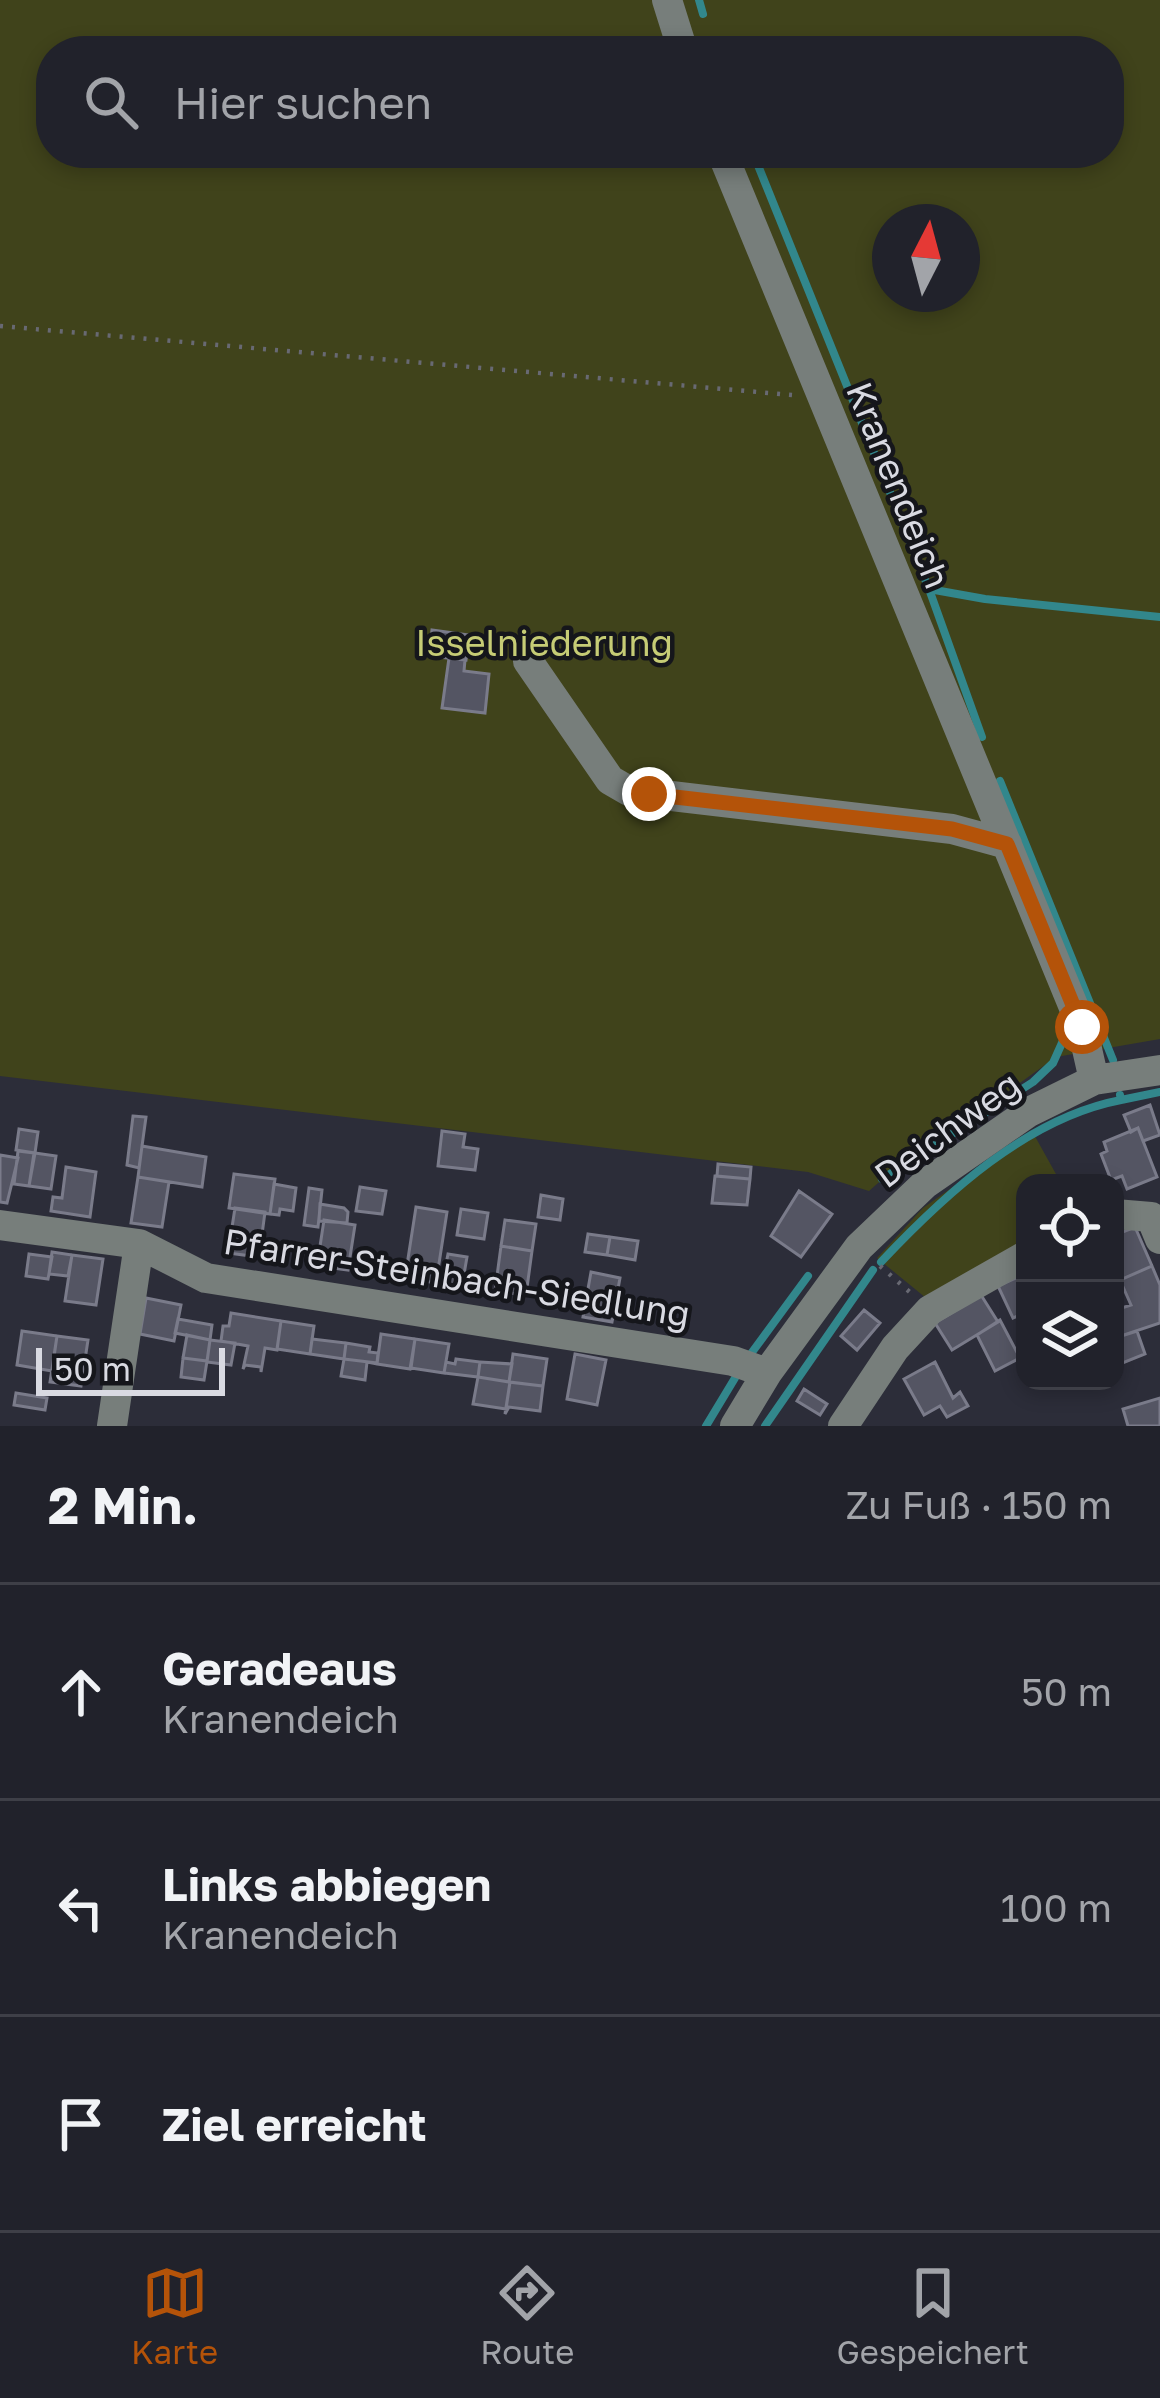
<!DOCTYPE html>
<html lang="de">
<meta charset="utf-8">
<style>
body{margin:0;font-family:"Golos Text",sans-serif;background:#292a33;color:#f1f3f6}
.controls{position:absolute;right:36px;bottom:36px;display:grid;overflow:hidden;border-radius:24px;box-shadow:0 6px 18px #0003}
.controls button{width:108px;height:108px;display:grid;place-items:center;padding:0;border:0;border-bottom:3px solid #3e3f47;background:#21222b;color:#f1f3f6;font:60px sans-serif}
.compass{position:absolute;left:872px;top:204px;width:108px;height:108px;border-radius:50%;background:#21222b;box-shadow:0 6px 18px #0003;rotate:6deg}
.scale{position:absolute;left:36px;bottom:30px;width:189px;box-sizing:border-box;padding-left:12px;border:6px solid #d9dae2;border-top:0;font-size:33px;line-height:42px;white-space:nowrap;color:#d9dae2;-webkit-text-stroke:9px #15161b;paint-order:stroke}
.stop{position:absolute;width:36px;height:36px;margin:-27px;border:9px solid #b45309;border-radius:50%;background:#fff}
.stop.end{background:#b45309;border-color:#fff;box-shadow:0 3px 12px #0008}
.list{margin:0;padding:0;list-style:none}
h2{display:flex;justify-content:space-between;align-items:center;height:156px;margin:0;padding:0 48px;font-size:51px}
h2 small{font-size:39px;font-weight:400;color:#a2a4a9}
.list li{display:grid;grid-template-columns:78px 1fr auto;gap:36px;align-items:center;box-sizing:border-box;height:216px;padding:0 48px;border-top:3px solid #3e3f47}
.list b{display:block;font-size:45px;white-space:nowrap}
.list p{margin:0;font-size:39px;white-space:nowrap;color:#a2a4a9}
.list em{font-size:39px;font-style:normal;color:#a2a4a9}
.icon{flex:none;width:66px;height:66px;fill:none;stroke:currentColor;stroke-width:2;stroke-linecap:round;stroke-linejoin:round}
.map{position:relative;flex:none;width:1160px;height:1426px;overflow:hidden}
.search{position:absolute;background:#21222b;box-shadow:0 6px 18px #0003;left:36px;right:36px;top:36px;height:132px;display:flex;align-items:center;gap:30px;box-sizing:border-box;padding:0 42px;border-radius:48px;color:#a2a4a9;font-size:45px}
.sheet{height:804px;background:#21222b}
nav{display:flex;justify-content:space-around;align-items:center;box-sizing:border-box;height:168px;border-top:3px solid #3e3f47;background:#21222b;font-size:33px;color:#a2a4a9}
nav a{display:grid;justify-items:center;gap:6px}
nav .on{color:#b45309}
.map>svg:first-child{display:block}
.green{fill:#40431b;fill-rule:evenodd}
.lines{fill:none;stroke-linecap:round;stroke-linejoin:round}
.stream{stroke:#32878c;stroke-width:8}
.building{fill:#545563;stroke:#7a7b8a;stroke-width:3}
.path{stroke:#686973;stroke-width:4.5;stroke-dasharray:3 9;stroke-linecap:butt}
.minor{stroke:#777e7b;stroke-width:30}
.route{stroke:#b45309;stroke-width:15}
.labels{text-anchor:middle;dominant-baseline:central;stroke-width:9;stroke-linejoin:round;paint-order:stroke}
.street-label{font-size:36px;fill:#d9dae2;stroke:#15161b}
.park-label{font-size:36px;fill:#c6cc75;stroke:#15161b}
</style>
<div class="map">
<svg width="1160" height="1426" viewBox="0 0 1160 1426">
<rect width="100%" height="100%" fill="#2c2d39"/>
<path class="green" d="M0 0H1160V1039L1056 1057 1006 1093 927 1140 869 1191 808 1172 0 1076ZM51 51H1109V153H51ZM890 222H962V294H890Z
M1032 1131 1061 1183H1025V1246L926 1298 877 1258 923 1208Z"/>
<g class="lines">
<path class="stream" d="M699 0 703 14
M753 153 929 589 982 737
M929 589 985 599 1160 617
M1000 781 1113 1060
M1121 1100 1160 1092
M882 1179 1033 1082 1053 1063 1066 1034
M881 1262C945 1194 1027 1118 1121 1100L1120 1095
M750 1355 808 1276
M706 1426 735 1378
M765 1426 873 1270"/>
</g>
<path class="building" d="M432 630 469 635 466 660 429 656Z
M449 658 465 660 464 671 489 674 485 713 442 708Z
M1150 1105 1160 1135 1143 1141 1138 1128 1131 1132 1124 1115Z
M133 1116 146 1117 139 1168 127 1165Z
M1138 1128 1157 1177 1127 1189 1122 1176 1111 1180 1101 1154 1107 1151 1104 1142Z
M19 1129 38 1132 35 1153 16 1150Z
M442 1131 465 1134 463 1147 478 1149 475 1170 438 1166Z
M142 1146 206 1157 202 1187 138 1177Z
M18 1151 34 1153 29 1186 14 1184Z
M35 1153 56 1156 51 1189 29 1186Z
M0 1155 18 1158 7 1203 0 1202Z
M718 1164 751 1167 750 1179 717 1176Z
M66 1167 96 1172 90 1217 51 1211 53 1197 62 1198Z
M234 1174 275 1179 270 1214 229 1208Z
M715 1176 750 1179 747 1205 712 1203Z
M138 1177 169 1182 162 1227 131 1223Z
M274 1184 296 1188 293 1211 280 1209 279 1215 270 1214Z
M360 1187 386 1191 382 1214 356 1211Z
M309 1188 322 1190 318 1227 304 1225Z
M799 1191 832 1214 801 1257 771 1236Z
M541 1195 563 1199 560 1220 538 1217Z
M320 1204 344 1208 348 1212 347 1223 319 1221Z
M416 1207 447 1212 436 1283 405 1278Z
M235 1208 265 1212 259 1257 228 1253Z
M461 1209 488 1213 484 1239 457 1235Z
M324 1220 355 1225 348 1270 317 1266Z
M505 1220 536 1224 532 1251 501 1246Z
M1135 1227 1152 1266 1120 1280 1115 1269V1235Z
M588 1234 610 1237 607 1255 585 1252Z
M610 1237 638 1241 635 1260 607 1255Z
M501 1246 532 1251 526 1295 495 1291Z
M52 1252 72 1255 68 1276 49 1274Z
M29 1254 52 1257 48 1279 26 1276Z
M448 1254 467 1257 462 1286 437 1282 439 1268 445 1269Z
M72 1255 103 1259 96 1305 65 1301Z
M1152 1266 1160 1285V1323L1115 1338V1310L1131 1305 1120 1280Z
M591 1272 620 1278 612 1322 583 1317Z
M1025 1274V1313L1013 1318 998 1286Z
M981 1295 998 1322 952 1350 935 1323Z
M146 1298 181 1305 174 1341 140 1334Z
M864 1310 880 1323 857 1350 841 1336Z
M231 1313 281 1321 277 1350 265 1348 261 1372V1367L245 1365 243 1369 248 1346 221 1341 223 1326H229Z
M178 1319 212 1325 210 1340 175 1333Z
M1000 1320 1020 1358 995 1371 977 1335Z
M281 1321 314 1326 310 1354 277 1349Z
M22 1331 57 1336 52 1371 17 1365Z
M1137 1331 1145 1354 1115 1366V1338Z
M381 1334 415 1339 410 1369 377 1364Z
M187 1335 210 1340 207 1361 183 1358Z
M57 1336 88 1340 81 1386 50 1382Z
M312 1339 346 1343 344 1359 310 1354Z
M415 1339 449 1344 444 1373 411 1368Z
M210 1340 235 1343 231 1365 207 1362Z
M346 1343 370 1347 369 1352 378 1353 377 1363 344 1359Z
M513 1354 547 1359 543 1386 509 1382Z
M575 1354 606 1360 597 1405 567 1399Z
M183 1358 207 1361 204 1380 181 1377Z
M344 1359 377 1363V1364L367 1362 365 1380 341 1376Z
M456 1359 480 1362 478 1377 444 1373 446 1362 455 1364Z
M480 1362 512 1364 509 1382 478 1377Z
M935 1362 953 1398 960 1392 968 1406 947 1417 940 1406 924 1415 904 1379Z
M478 1377 510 1382 506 1409 473 1404Z
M510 1382 543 1386 540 1411 509 1407 505 1414Z
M804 1389 827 1404 820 1415 797 1401Z
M16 1393 47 1398 45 1410 14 1405Z
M1160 1398V1426H1128L1123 1409Z"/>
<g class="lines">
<path class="path" d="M0 326 792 395
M880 1266 912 1294"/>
<path class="minor" d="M667 0 683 51
M722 153 1082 1027 1094 1080
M528 661 610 780 629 791 952 829 1007 844
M1115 1214 1151 1217 1160 1239
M0 1225 139 1244 206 1278 733 1361 767 1373
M112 1426 139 1244
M735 1426 767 1373 859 1247 925 1184 1029 1112 1094 1080 1160 1070
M843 1426 895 1348 930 1310 1025 1256"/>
</g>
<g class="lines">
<path class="route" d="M649 794 952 829 1007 844 1082 1027"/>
</g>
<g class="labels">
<g class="street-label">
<text transform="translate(899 485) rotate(68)">Kranendeich</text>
<text transform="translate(947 1129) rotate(-36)">Deichweg</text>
<text transform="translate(457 1277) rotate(9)">Pfarrer-Steinbach-Siedlung</text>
</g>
<g class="park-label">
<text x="544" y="642">Isselniederung</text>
</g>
</g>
</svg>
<div class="controls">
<button><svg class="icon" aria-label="locate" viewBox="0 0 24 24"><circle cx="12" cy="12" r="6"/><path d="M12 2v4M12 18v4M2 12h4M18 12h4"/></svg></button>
<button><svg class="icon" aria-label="layers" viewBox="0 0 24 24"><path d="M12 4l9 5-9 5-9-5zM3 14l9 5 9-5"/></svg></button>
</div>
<svg class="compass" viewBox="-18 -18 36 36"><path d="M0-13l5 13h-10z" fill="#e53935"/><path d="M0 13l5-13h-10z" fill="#a2a4a9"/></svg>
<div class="scale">50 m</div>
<div class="stop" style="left:1082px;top:1027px"></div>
<div class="stop end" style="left:649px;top:794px"></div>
<div class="search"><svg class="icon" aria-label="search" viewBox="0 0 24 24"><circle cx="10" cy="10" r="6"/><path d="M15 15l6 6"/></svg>Hier suchen</div>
</div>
<section class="sheet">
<h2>2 Min.<small>Zu Fuß · 150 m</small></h2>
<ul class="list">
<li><svg class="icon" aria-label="ahead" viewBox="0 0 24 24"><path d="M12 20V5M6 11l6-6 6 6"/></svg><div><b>Geradeaus</b><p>Kranendeich</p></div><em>50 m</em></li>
<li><svg class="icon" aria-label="left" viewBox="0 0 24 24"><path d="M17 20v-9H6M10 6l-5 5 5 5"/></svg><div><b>Links abbiegen</b><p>Kranendeich</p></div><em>100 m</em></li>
<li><svg class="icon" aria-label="arrive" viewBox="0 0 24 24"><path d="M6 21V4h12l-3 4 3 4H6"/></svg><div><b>Ziel erreicht</b></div></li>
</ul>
</section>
<nav>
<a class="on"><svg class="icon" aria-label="map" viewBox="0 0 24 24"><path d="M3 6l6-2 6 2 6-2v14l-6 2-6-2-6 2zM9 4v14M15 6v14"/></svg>Karte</a>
<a><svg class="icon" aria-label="directions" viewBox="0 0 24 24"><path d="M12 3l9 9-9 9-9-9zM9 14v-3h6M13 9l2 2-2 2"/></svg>Route</a>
<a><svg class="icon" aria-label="saved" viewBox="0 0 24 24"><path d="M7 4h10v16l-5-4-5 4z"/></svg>Gespeichert</a>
</nav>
